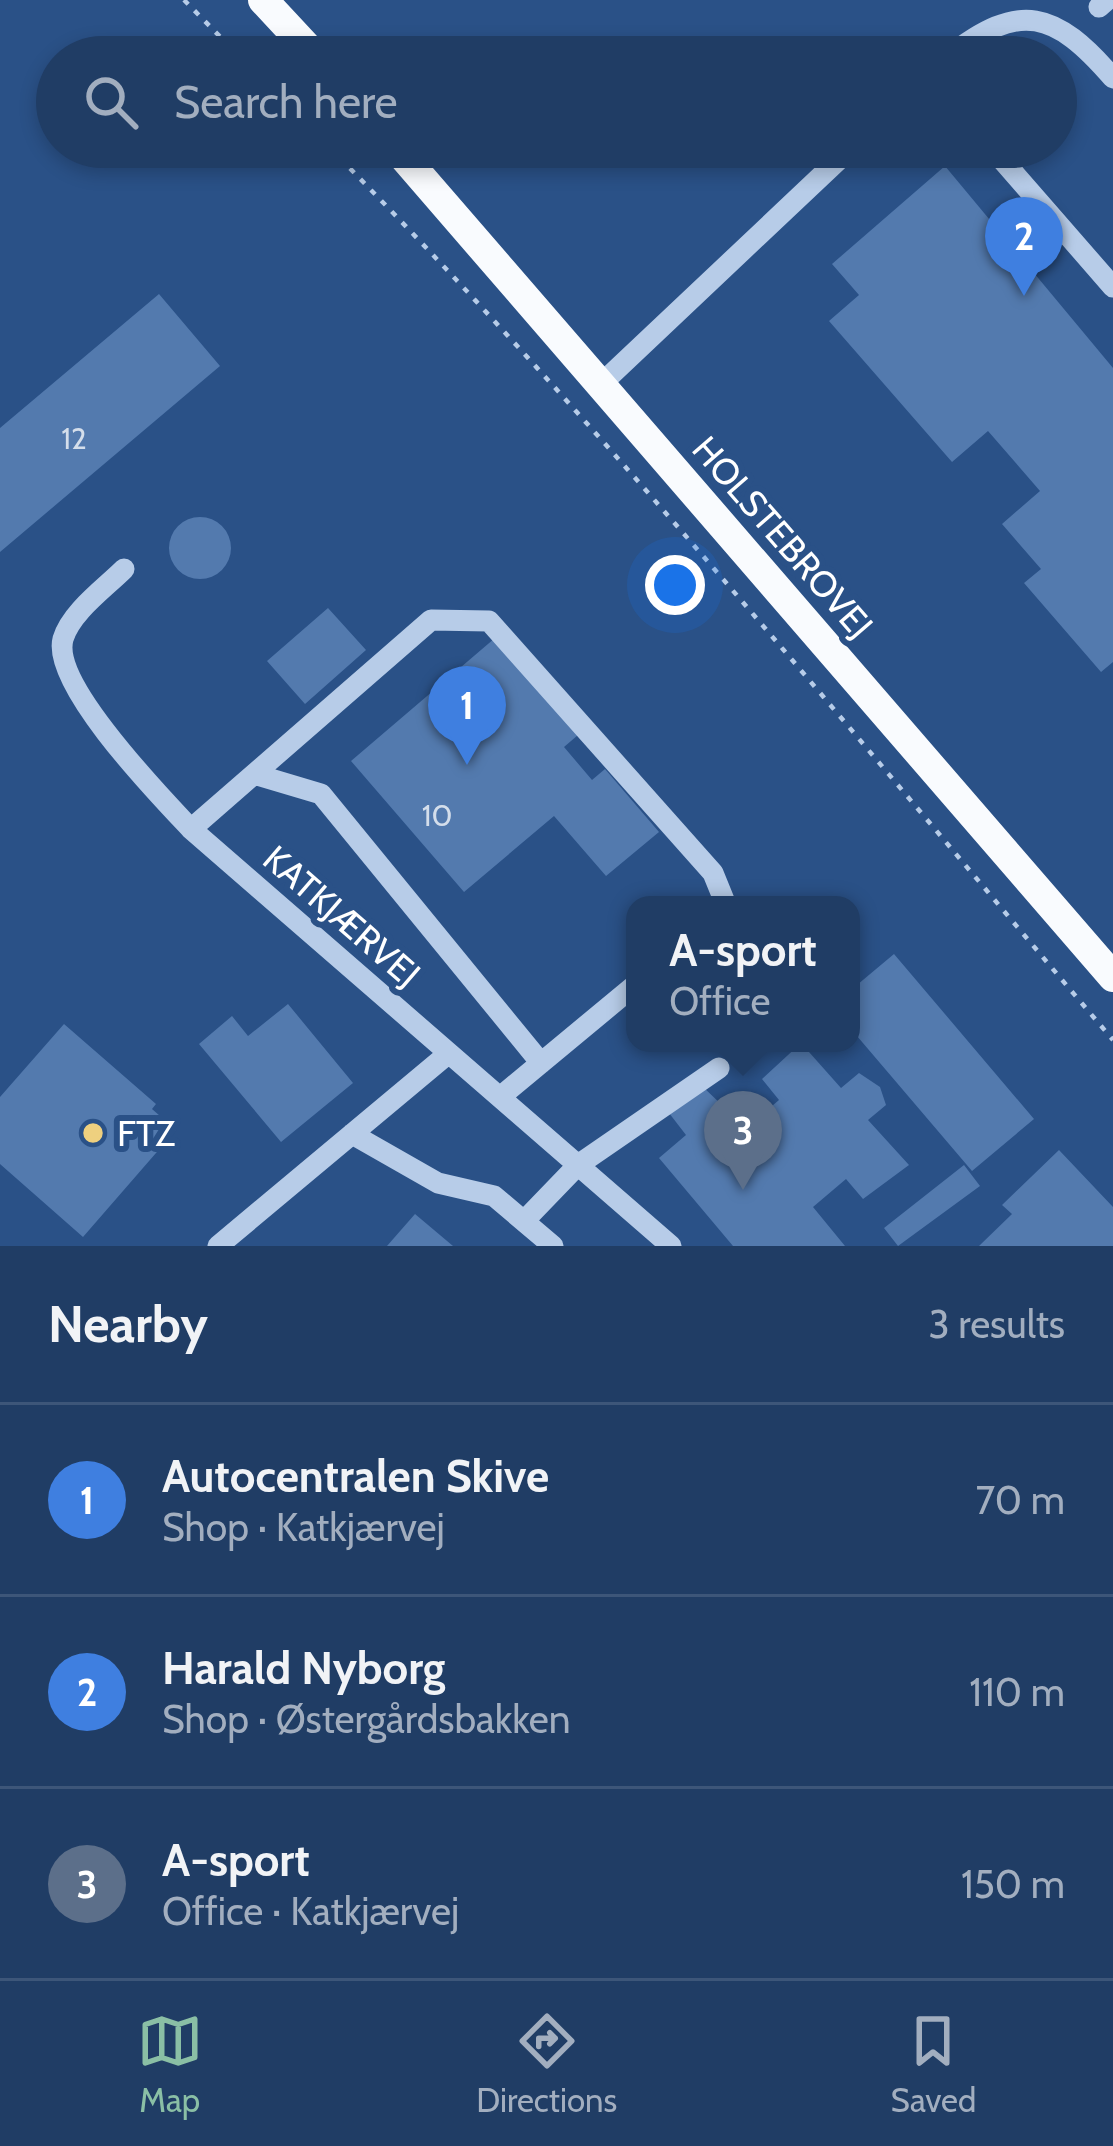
<!DOCTYPE html>
<meta charset="utf-8">
<style>
body{margin:0;font-family:Cabin,sans-serif;background:#2d486e;color:#f1f3f6}
.you{position:absolute;left:675px;top:585px;width:42px;height:42px;margin:-30px;border:9px solid #fff;border-radius:50%;background:#1a73e8;box-shadow:0 0 0 18px #1a73e833}
.badge{display:grid;place-items:center;width:78px;height:78px;border-radius:50%;background:#8abfa5;color:#fff;font-size:39px;font-weight:700}
.pin{position:absolute;translate:-50% -99px;filter:drop-shadow(0 3px 6px #0008)}
.pin::after{content:'';position:absolute;top:63px;width:42px;height:36px;background:inherit;clip-path:polygon(0 0,100% 0,50% 100%)}
.popup{position:absolute;left:626px;top:896px;width:234px;height:156px;box-sizing:border-box;display:grid;place-content:center;border-radius:24px;background:#203d65;filter:drop-shadow(0 3px 9px #0005);font-size:39px;white-space:nowrap;color:#a2aebf}
.popup b{font-size:45px;color:#f1f3f6}
.popup::after{content:'';position:absolute;left:50%;top:100%;margin-left:-24px;border:24px solid transparent;border-top-color:#203d65}
.list{margin:0;padding:0;list-style:none}
h2{display:flex;justify-content:space-between;align-items:center;height:156px;margin:0;padding:0 48px;font-size:51px}
h2 small{font-size:39px;font-weight:400;color:#a2aebf}
.list li{display:grid;grid-template-columns:78px 1fr auto;gap:36px;align-items:center;box-sizing:border-box;height:192px;padding:0 48px;border-top:3px solid #3d5679}
.list b{display:block;font-size:45px;white-space:nowrap}
.list p{margin:0;font-size:39px;white-space:nowrap;color:#a2aebf}
.list em{font-size:39px;font-style:normal;color:#a2aebf}
.icon{flex:none;width:66px;height:66px;fill:none;stroke:currentColor;stroke-width:2;stroke-linecap:round;stroke-linejoin:round}
.map{position:relative;flex:none;width:1113px;height:1246px;overflow:hidden}
.search{position:absolute;background:#203d65;box-shadow:0 6px 18px #0003;left:36px;right:36px;top:36px;height:132px;display:flex;align-items:center;gap:30px;box-sizing:border-box;padding:0 42px;border-radius:66px;color:#a2aebf;font-size:45px}
.sheet{height:732px;background:#203d65}
nav{display:flex;justify-content:space-around;align-items:center;box-sizing:border-box;height:168px;border-top:3px solid #3d5679;background:#203d65;font-size:33px;color:#a2aebf}
nav a{display:grid;justify-items:center;gap:6px}
nav .on{color:#8abfa5}
.map>svg:first-child{display:block}
.building{fill:#537aae}
.lines{fill:none;stroke-linecap:round;stroke-linejoin:round}
.path{stroke:#b7cce8;stroke-width:4.5;stroke-dasharray:6 9;stroke-linecap:butt}
.minor{stroke:#b7cce8;stroke-width:21}
.major{stroke:#f9fbfe;stroke-width:30}
.poi-dot{fill:#eed07f;stroke:#2a5187;stroke-width:4.5}
.labels{text-anchor:middle;dominant-baseline:central;stroke-width:12;stroke-linejoin:round;paint-order:stroke}
.number-label{font-size:30px;fill:#d4deeb}
.street-label{font-size:36px;fill:#fff;stroke:#2a5187}
.poi-label{font-size:36px;fill:#fff;stroke:#2a5187;text-anchor:start}
</style>
<div class="map">
<svg width="1113" height="1246" viewBox="0 0 1113 1246">
<rect width="100%" height="100%" fill="#2a5187"/>
<path class="building" d="M945 166 1113 368V662L1101 672 1024 583 1041 569 1002 524 1040 491 988 431 952 462 829 321 859 295 832 264Z
M159 294 220 366 0 552V428Z
M169 548a31 31 0 1 1 62 0a31 31 0 1 1-62 0Z
M328 608 366 650 305 704 267 661Z
M495 638 578 735 564 747 592 780 605 769 659 832 606 876 554 816 464 892 351 761Z
M894 954 1034 1119 972 1171 851 1029V990Z
M288 1004 353 1083 281 1142 199 1044 232 1016 248 1036Z
M64 1024 156 1104 152 1109 176 1130 83 1237 0 1164V1097Z
M801 1043 841 1088 859 1073 880 1087 886 1105 868 1120 909 1165 863 1199 846 1179 813 1207 845 1246H733L659 1158 686 1135 669 1113 702 1086 746 1128 779 1100 762 1079Z
M1059 1150 1113 1207V1246H979L1012 1214 1002 1205Z
M964 1165 980 1186 898 1246 884 1228Z
M415 1214 453 1246H387Z"/>
<g class="lines">
<path class="path" d="M184 0 240 57
M329 147C607 429 856 738 1113 1040"/>
<path class="minor" d="M1099 7 1107 0
M948 57C1020 0 1055 11 1113 78
M991 147 1113 287
M599 386 852 147
M124 569C105 588 71 612 63 639 51 684 160 796 191 829L671 1246
M254 774 321 794 541 1063
M191 829 431 620 489 621 713 873 726 905
M500 1097 635 985
M352 1134 438 1183 494 1196 553 1246
M524 1221 578 1165 719 1068
M218 1246 449 1053"/>
<path class="major" d="M263 0 316 57
M395 147 1113 977"/>
</g>
<circle class="poi-dot" cx="93" cy="1133" r="12"/>
<g class="labels">
<g class="number-label">
<text x="74" y="438">12</text>
<text x="437" y="815">10</text>
</g>
<g class="street-label">
<text transform="translate(783 537) rotate(49)">HOLSTEBROVEJ</text>
<text transform="translate(342 916) rotate(41)">KATKJÆRVEJ</text>
</g>
<g class="poi-label">
<text x="117" y="1133">FTZ</text>
</g>
</g>
</svg>
<div class="you"></div>
<div class="pin badge" style="left:467px;top:765px;background:#3f7fe0">1</div>
<div class="pin badge" style="left:1024px;top:296px;background:#3f7fe0">2</div>
<div class="pin badge" style="left:743px;top:1190px;background:#5c6f8a">3</div>
<div class="popup"><b>A-sport</b>Office</div>
<div class="search"><svg class="icon" aria-label="search" viewBox="0 0 24 24"><circle cx="10" cy="10" r="6"/><path d="M15 15l6 6"/></svg>Search here</div>
</div>
<section class="sheet">
<h2>Nearby<small>3 results</small></h2>
<ul class="list">
<li><span class="badge" style="background:#3f7fe0">1</span><div><b>Autocentralen Skive</b><p>Shop · Katkjærvej</p></div><em>70 m</em></li>
<li><span class="badge" style="background:#3f7fe0">2</span><div><b>Harald Nyborg</b><p>Shop · Østergårdsbakken</p></div><em>110 m</em></li>
<li><span class="badge" style="background:#5c6f8a">3</span><div><b>A-sport</b><p>Office · Katkjærvej</p></div><em>150 m</em></li>
</ul>
</section>
<nav>
<a class="on"><svg class="icon" aria-label="map" viewBox="0 0 24 24"><path d="M3 6l6-2 6 2 6-2v14l-6 2-6-2-6 2zM9 4v14M15 6v14"/></svg>Map</a>
<a><svg class="icon" aria-label="directions" viewBox="0 0 24 24"><path d="M12 3l9 9-9 9-9-9zM9 14v-3h6M13 9l2 2-2 2"/></svg>Directions</a>
<a><svg class="icon" aria-label="saved" viewBox="0 0 24 24"><path d="M7 4h10v16l-5-4-5 4z"/></svg>Saved</a>
</nav>
